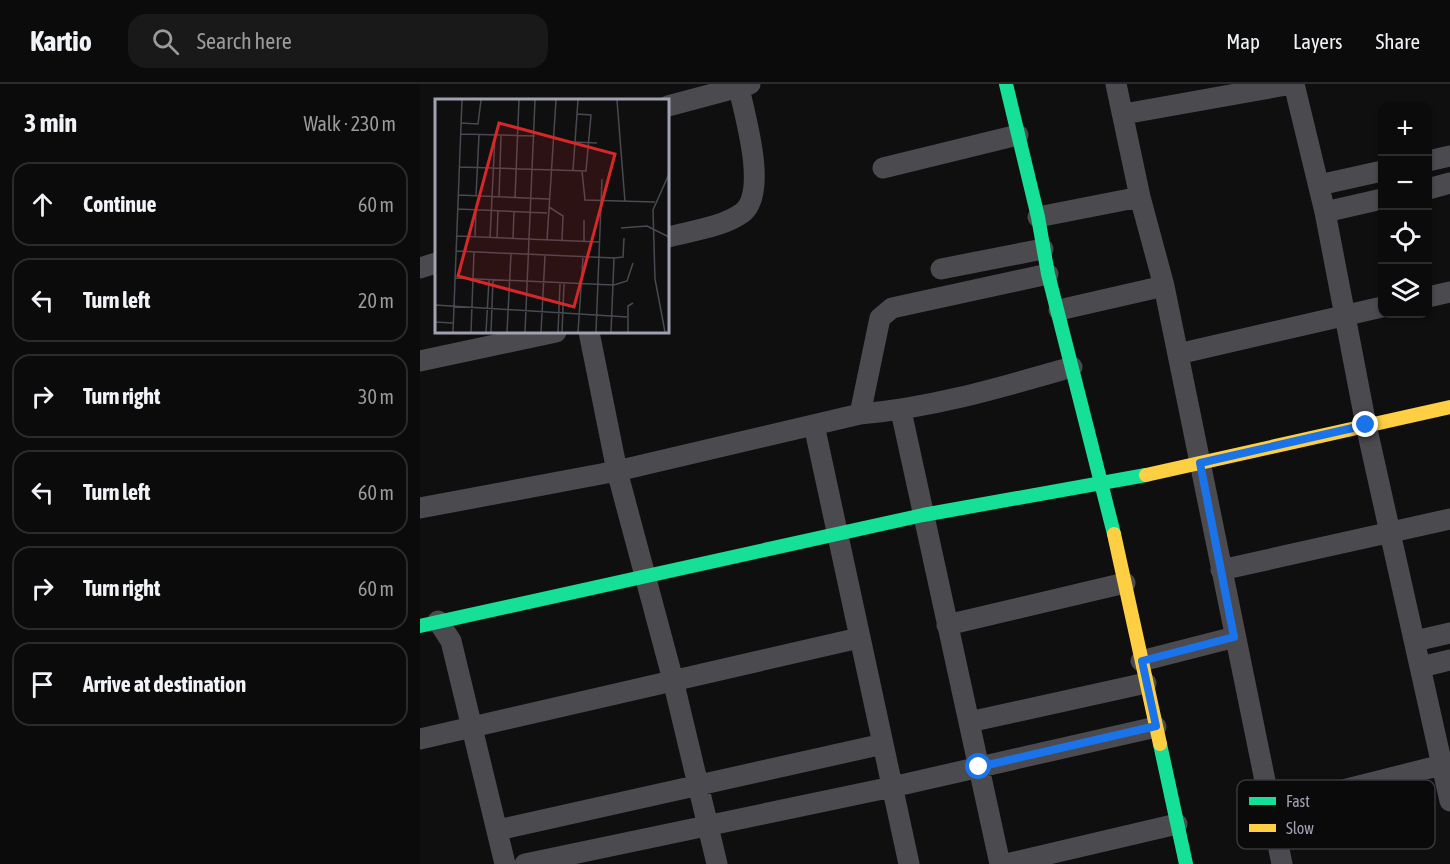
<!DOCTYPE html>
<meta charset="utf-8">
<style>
body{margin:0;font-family:"Asap Condensed",sans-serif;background:#19191a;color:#f1f3f6}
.controls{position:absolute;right:18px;top:18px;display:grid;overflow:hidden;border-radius:12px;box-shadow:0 2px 4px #0004}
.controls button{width:54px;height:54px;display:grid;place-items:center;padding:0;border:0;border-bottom:2px solid #2b2b2d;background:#0b0b0c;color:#f1f3f6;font:30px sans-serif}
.stop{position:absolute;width:18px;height:18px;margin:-14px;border:4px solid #1a73e8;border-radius:50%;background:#fff}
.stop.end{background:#1a73e8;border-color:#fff;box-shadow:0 2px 6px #0008}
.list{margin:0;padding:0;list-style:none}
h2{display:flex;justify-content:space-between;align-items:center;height:78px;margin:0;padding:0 24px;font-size:26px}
h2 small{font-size:20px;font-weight:400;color:#9a9b9d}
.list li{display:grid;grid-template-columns:39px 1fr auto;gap:18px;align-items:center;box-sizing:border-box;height:84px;margin:0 12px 12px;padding:0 12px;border:2px solid #2b2b2d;border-radius:18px}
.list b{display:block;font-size:22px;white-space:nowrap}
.list em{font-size:20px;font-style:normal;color:#9a9b9d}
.icon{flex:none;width:33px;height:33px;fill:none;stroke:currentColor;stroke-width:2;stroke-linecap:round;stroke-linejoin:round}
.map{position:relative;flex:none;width:1030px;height:780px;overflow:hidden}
header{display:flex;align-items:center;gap:36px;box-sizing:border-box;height:84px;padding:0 30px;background:#0b0b0c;border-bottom:2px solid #2b2b2d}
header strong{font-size:28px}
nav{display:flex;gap:33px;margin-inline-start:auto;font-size:21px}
.search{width:420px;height:54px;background:#19191a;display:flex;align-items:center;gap:15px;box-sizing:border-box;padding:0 21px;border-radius:18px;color:#9a9b9d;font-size:22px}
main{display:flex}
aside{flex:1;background:#0b0b0c}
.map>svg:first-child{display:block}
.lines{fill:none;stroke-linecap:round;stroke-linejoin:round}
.street{stroke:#4a4a4f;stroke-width:21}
.fast{stroke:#16e098;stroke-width:14}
.slow{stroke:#ffcf43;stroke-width:14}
.route{stroke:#1a73e8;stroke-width:8}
.inset-road{fill:none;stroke:#494951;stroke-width:1.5}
.view{fill:#d62828;fill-opacity:0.15;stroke:#d62828;stroke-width:3}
.inset-edge{fill:none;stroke:#a0a1b2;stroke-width:3}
.key{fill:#0a0a0b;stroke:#37373d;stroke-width:1.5}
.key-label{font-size:16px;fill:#a0a1b2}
</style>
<header>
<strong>Kartio</strong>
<div class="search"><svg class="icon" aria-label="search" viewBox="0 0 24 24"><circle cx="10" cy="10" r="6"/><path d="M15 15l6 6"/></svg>Search here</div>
<nav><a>Map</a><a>Layers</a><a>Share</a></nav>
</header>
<main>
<aside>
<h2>3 min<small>Walk · 230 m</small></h2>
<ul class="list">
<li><svg class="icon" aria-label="ahead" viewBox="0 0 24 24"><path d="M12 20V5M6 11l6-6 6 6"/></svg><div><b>Continue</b></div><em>60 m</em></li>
<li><svg class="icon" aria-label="left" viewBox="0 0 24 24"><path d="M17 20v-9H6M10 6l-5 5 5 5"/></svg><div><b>Turn left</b></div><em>20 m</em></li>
<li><svg class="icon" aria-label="right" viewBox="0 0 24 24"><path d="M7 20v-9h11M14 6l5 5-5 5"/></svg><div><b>Turn right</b></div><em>30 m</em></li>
<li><svg class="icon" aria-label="left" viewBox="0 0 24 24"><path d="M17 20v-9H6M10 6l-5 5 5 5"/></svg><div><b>Turn left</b></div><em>60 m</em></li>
<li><svg class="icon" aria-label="right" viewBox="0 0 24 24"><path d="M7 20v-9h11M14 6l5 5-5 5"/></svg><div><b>Turn right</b></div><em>60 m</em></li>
<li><svg class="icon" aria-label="arrive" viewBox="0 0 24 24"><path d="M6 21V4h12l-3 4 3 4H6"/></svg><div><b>Arrive at destination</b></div></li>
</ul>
</aside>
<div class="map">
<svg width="1030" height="780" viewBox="0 0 1030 780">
<rect width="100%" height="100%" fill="#0f0f10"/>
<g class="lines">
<path class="street" d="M696 0 720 113 744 202 862 780
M874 0 905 128 946 341 1030 717
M248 22 330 0
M704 30 872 0
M1008 77 1030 72
M463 84 598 51
M899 101 962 87
M1008 105 1030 99
M905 128 962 115
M618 133 720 113
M248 153C271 147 303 143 322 129 349 109 324 29 318 0
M0 184 16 179
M521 185 623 165
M1008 213 1030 208
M639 226 744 202
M169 248 197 387 253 596 297 780
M758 270 962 223
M0 277 136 248
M481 327 580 780
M440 330 460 234 472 224 628 190
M394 341 489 780
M0 424 197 387 440 330C512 324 582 303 652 283
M801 486 1030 435
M18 537 31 557 85 780
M527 541 705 499
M995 557 1030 549
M721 577 815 553
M1001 583 1030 576
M549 638 726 599
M0 655 439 554
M851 724 1030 679
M78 746 463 660
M105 780 472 703 736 643
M586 780 757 740"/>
<path class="fast" d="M586 0 618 133 628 190 694 450
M0 542 503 431 726 391
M740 660 766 780"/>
<path class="slow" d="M726 391 1030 323
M694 450 740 660"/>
</g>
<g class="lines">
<path class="route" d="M559 683 736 642 722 577 814 553 780 379 946 341"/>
</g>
<g transform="translate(15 15)">
<rect width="234" height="234" fill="#0f0f10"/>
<path class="inset-road" d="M182 1 190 103M26 24 43 25 46 1M26 35 100 37M139 43 162 44M24 68 151 72 156 16 142 15M138 71 143 1M147 72 150 101 220 103M23 96 114 100M41 97 44 36M64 98 66 37M80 99 84 1M114 108 128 117 127 141M23 110 112 114M186 129 212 127 234 138M22 137 165 143M40 138 41 110M55 139 60 37M62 139 63 111M78 140 79 112M112 141 121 1M149 142V121M21 152 179 159 176 233M179 159 188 158 189 139M20 179 179 186 192 182 198 164M0 206 192 218M0 223 18 224M18 233 27 1M36 233 39 153M51 233 54 181M56 233 58 181M72 233 76 155M90 233 100 1M106 233 110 157M123 233 125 185M127 233 129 185M143 233 148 159M161 233 167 80M193 233V207L198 204M230 233 220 180 218 111 234 75"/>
<path class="view" d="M64 24 180 55 139 208 23 177Z"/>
<rect width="234" height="234" class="inset-edge"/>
</g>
<rect x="817" y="696" width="198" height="69" rx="9" class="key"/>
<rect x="829" y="713" width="27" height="8" fill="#16e098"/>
<rect x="829" y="740" width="27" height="8" fill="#ffcf43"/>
<g class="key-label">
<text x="866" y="723">Fast</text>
<text x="866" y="750">Slow</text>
</g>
</svg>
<div class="controls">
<button>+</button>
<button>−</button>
<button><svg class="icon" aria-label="locate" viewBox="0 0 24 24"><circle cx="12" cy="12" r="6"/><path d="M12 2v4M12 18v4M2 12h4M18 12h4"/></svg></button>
<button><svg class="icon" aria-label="layers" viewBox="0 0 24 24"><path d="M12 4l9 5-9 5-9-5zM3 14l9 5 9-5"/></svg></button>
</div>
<div class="stop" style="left:559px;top:683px"></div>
<div class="stop end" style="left:946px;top:341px"></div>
</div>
</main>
